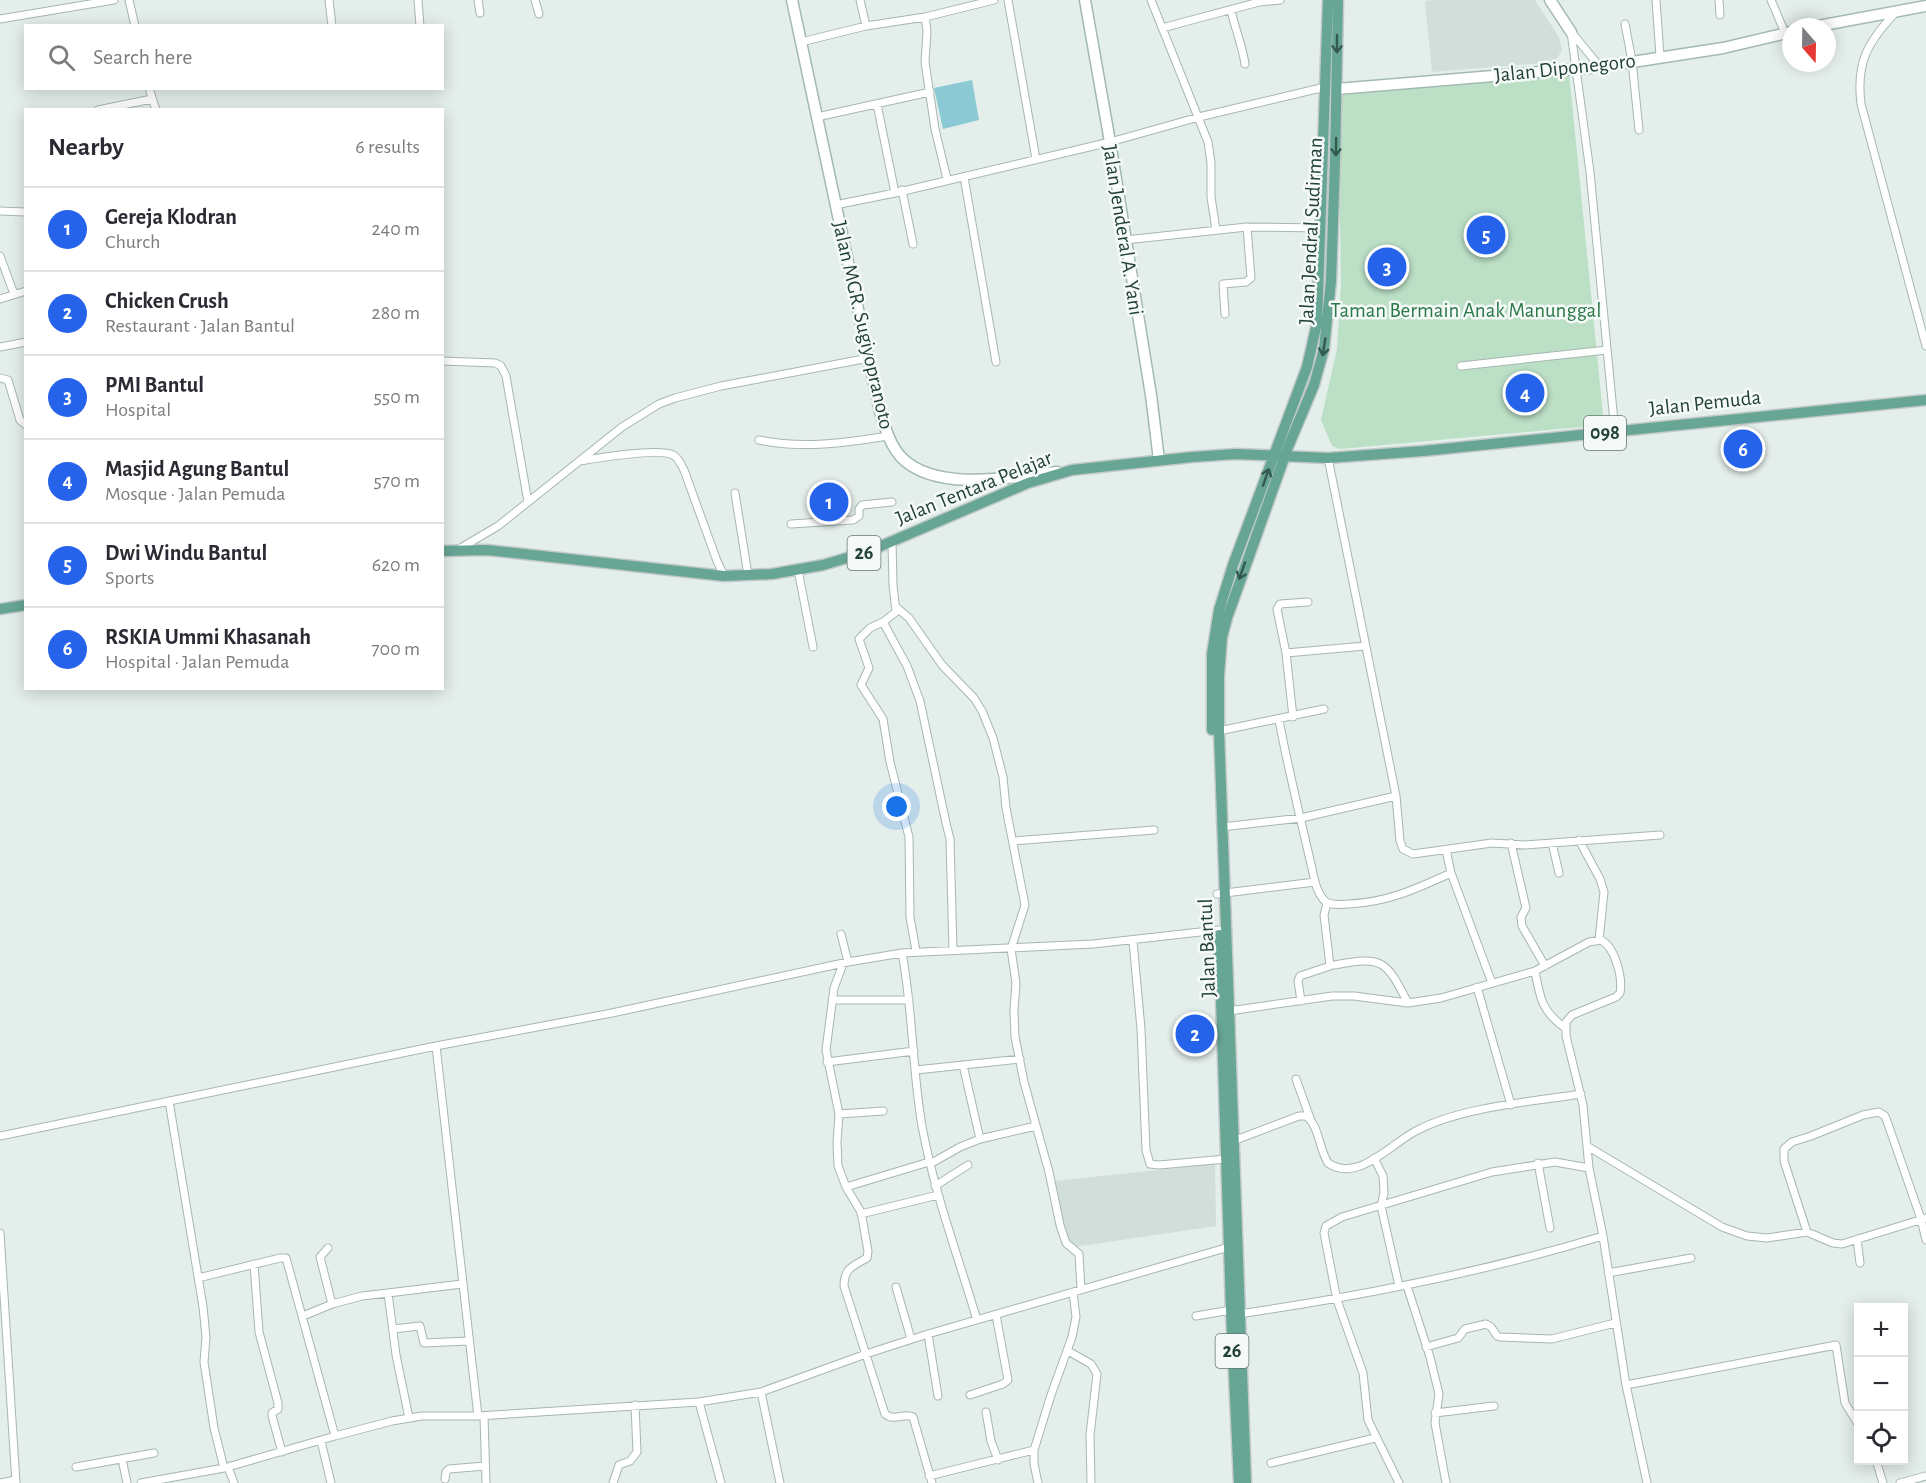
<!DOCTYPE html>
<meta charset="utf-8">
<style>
body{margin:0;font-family:"Alegreya Sans",sans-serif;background:#f7f7f7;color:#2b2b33}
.controls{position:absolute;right:18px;bottom:18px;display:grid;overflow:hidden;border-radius:0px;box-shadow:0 3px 15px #0003}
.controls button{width:54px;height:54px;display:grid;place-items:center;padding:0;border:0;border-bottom:2px solid #e1e1e2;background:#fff;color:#2b2b33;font:30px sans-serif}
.compass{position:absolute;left:1782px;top:18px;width:54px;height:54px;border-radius:50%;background:#fff;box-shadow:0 3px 15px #0003;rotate:160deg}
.you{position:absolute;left:897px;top:807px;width:21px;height:21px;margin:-15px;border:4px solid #fff;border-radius:50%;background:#1a73e8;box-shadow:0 0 0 9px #1a73e833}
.badge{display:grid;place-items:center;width:39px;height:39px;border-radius:50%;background:#2563eb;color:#fff;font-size:20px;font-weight:700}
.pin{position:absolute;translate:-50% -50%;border:3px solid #fff;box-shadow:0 2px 6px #0006}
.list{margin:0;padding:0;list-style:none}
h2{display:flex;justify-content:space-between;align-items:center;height:78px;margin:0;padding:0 24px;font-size:26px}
h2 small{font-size:20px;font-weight:400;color:#7c7c81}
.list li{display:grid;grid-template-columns:39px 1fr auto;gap:18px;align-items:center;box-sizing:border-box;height:84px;padding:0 24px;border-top:2px solid #e1e1e2}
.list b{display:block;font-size:22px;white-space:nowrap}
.list p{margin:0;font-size:20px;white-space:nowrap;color:#7c7c81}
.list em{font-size:20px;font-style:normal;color:#7c7c81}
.icon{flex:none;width:33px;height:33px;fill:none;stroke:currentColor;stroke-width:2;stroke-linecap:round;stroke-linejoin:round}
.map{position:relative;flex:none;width:1926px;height:1483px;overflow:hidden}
.search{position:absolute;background:#fff;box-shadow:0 3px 15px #0003;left:24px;top:24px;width:420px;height:66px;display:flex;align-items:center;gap:15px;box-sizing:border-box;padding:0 21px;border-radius:0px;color:#7c7c81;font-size:22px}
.panel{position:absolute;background:#fff;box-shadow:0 3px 15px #0003;left:24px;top:108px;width:420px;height:582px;border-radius:0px}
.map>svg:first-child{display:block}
.built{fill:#d2ded9}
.green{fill:#bce0c6}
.water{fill:#8bcad5}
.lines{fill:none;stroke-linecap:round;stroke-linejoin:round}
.street-casing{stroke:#a6b7b1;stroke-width:9}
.secondary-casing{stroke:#a2bab2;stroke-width:13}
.primary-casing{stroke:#c1cac7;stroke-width:13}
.street{stroke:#fff;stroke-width:7}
.secondary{stroke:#fff;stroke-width:10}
.primary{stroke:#67a595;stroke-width:10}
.oneway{stroke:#335a4f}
.labels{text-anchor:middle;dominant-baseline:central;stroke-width:5;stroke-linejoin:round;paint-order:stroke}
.shield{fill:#f5faf8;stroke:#617872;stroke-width:1.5}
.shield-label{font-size:20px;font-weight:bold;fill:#224138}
.street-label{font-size:21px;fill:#224138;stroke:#f5faf8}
.park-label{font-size:21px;fill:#2b7949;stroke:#f5faf8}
</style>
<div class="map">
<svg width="1926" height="1483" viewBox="0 0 1926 1483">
<rect width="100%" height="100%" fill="#e4eeea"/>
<path class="built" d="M1433 0H1535L1559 37 1562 50 1555 62 1432 72 1425 1Z
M1215 1164 1216 1226 1074 1247 1069 1244 1058 1211 1055 1181Z"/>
<path class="green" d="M1569 72 1604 425 1340 449 1332 446 1321 420 1337 349 1341 285 1338 91Z"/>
<path class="water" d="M972 80 979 120 943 129 934 88Z"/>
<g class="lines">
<g class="street-casing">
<path id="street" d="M129 0 135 26
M329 0 332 26
M418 0 420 26
M478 0 480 13
M535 0 539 14
M860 0 866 26
M1008 0 1036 159
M1151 0 1208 142 1211 163V197L1216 230
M1656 0 1660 56
M1719 0 1720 15
M1771 0 1785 33
M1231 10C1235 29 1242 44 1245 64
M1895 13C1867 43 1856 63 1861 104L1926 346
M925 17 927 31 925 62 935 129 947 179
M0 19 114 0
M1625 24 1632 61 1639 130
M1162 28 1259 2 1280 0
M1571 32 1590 172 1615 432
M1573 34 1600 67
M801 42 866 26 925 17 994 0
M149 88 156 110
M877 104 895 193
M98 110 152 99
M817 117 930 92
M964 177 996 362
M902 190 913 244
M835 205 895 193 1110 142 1199 117 1325 87
M0 211 26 212
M1125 240 1247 227 1321 228
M0 256 14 294
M0 299 26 291
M1225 314 1223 284 1246 282 1251 278 1247 227
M0 347 26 342
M442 361 495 363 501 366 506 376 528 502
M1461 366 1607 350
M0 378 8 380 20 420 26 425
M759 440C803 449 845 443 888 436
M1328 458 1396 796 1400 841 1403 849 1413 854 1492 843 1525 845 1660 835
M580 461C598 458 659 448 673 455 679 458 681 465 684 470L717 561 724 576
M735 493 748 575
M791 524 853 520 859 516V509L862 505 892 502
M892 542 893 585 896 612 883 622 907 666 920 701 946 823 950 839 953 950
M459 549 498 526 622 427 659 404 675 398 721 386 869 358
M798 570 813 647
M896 607 909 618 942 665 974 698 982 711 993 738 1003 777 1006 808 1025 905 1011 949 1016 983 1014 1010 1015 1037 1024 1082 1049 1172 1060 1225 1066 1243 1079 1254 1081 1289
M883 622 870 628 859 639 869 668 861 685 883 719 890 762 909 837 910 917 916 951
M1286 653 1365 646
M1293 717 1286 653 1277 609 1280 604 1308 602
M1279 720C1289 774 1303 828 1315 882 1317 889 1320 897 1326 902 1332 906 1342 904 1349 904 1388 902 1416 889 1451 873
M1219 731 1324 709
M1222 827 1301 818 1396 796
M1579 840 1600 879 1604 892 1599 940
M1014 841 1154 830
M1511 843 1526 908 1521 917 1522 926 1545 966
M1552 843 1559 873
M1446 850 1451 873 1492 983
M1217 894 1315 882
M841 934 848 962
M1133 941 1141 1029 1146 1150 1150 1164 1159 1165 1226 1159
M902 953C913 1010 912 1069 922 1126 934 1192 958 1256 977 1320
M843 964 834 988 826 1050 839 1114 837 1142 838 1166 846 1187 861 1212 868 1251 867 1258C853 1266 844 1268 844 1286L885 1414C895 1422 904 1412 913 1417L932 1483
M1335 965C1383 956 1386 960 1408 1003
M1535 971C1540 999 1542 1011 1565 1028
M1477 987 1511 1105
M832 1000H909
M1301 1001 1298 981 1300 976 1330 966 1324 915 1327 903
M1229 1011 1332 996H1354L1408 1003 1441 998 1535 971 1589 942 1601 940C1615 947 1623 978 1620 993L1616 997 1572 1015 1566 1022V1036L1583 1105 1589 1168 1603 1236 1626 1385 1647 1483
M827 1062 914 1051
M916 1070 1020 1059
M1296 1079 1310 1118
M169 1101 203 1307 206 1337 204 1362 214 1428 224 1468
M839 1114 883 1111
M0 1136 436 1046
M980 1139 1036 1126
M1233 1141 1299 1116H1306C1319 1125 1319 1149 1328 1163 1357 1183 1390 1145 1414 1132 1459 1107 1530 1102 1581 1094
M1587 1146 1722 1227 1747 1236 1767 1238 1807 1232 1833 1243 1842 1244 1926 1218
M1374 1158 1383 1176 1384 1193 1381 1206 1399 1286
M1538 1163 1550 1228
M930 1164 960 1147 980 1139 963 1065
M935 1186 968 1165
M846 1187 929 1162
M861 1214 938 1195
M1807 1232 1784 1161V1149L1792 1142 1811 1136 1863 1115 1879 1112 1885 1116 1888 1124 1921 1219 1926 1240
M0 1233 16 1483
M1857 1239 1860 1263
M254 1264 259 1332 278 1403V1409L272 1413V1416L282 1452
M1608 1273 1691 1258
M198 1278 280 1258H286L335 1436
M1407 1286 1430 1357 1439 1394 1435 1423 1446 1483
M896 1287 911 1339
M388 1293 462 1284
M332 1304 362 1296 388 1293 396 1355 409 1418
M1239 1314C1362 1296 1484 1272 1603 1236
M303 1316 332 1304 320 1257 328 1248
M1196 1316 1231 1310
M393 1329 420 1326 424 1343 468 1341
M928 1334 938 1396
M1426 1347 1458 1338 1465 1329 1486 1324 1491 1327 1497 1336 1500 1337 1552 1339 1615 1323
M1068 1351 1091 1364 1097 1374 1090 1435 1091 1483
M1626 1385 1836 1345 1845 1403 1858 1424
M761 1392 780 1483
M970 1395 1003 1384 1008 1380 996 1315
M699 1402 721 1483
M986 1412 991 1441 998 1460
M1435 1413 1494 1406
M478 1416 436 1046 612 1013 848 962 902 953 1093 944 1218 930
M484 1416 486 1483
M321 1441 331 1483
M122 1459 127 1483
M1876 1460 1883 1483
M1271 1463 1375 1438
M76 1467 154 1453
M228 1467 234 1483
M929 1476 1034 1450
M445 1479 446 1472 449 1469 485 1466
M0 1483 15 1480
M141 1483 224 1468 335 1436 392 1421 422 1416H478L699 1402 761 1392 866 1354 928 1334 1229 1247
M613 1483 619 1465 630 1461 637 1452 635 1405
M1038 1483 1034 1464V1450L1051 1395 1072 1337 1076 1317 1073 1292
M1399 1483 1368 1420 1363 1373 1337 1300 1324 1233 1326 1226 1342 1217 1492 1172 1555 1162 1589 1168
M1900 1483 1926 1476"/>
</g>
<g class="secondary-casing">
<path id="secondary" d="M792 0 880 412C885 427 890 445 901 457 935 493 1014 477 1057 472
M1085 0 1110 142 1151 395 1159 460
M1550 0 1571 32
M1813 27 1926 6
M1337 89 1600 67 1723 48 1791 32"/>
</g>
<g class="primary-casing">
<path id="primary" d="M442 551 487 550 724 576 772 574 823 565 867 552 1028 483 1072 470 1192 457 1236 454 1328 458 1423 451 1926 400
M0 609 26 605
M1212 730V654L1219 610 1233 565 1307 367 1317 323 1328 0
M1219 935 1231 1310 1239 1483
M1246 1483 1219 731V676L1222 637 1227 618 1288 447 1314 385 1324 349 1331 281 1335 162 1338 0"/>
</g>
<use href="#street" class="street"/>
<use href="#secondary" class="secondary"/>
<use href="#primary" class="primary"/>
</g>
<defs><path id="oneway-shaft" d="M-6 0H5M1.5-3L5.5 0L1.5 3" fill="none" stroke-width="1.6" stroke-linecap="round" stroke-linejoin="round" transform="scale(1.5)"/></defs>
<g class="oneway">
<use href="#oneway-shaft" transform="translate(1337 44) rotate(90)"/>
<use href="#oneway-shaft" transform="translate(1336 147) rotate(91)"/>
<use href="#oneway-shaft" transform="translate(1324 347) rotate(99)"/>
<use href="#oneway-shaft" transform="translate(1266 477) rotate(-71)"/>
<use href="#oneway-shaft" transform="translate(1242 571) rotate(109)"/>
</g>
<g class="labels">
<g class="shield">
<rect x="1584" y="416" width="42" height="34" rx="4.5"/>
<rect x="847.5" y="536" width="33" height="34" rx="4.5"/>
<rect x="1215.5" y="1334" width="33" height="34" rx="4.5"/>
</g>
<g class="shield-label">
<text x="1605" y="433">098</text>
<text x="864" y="553">26</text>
<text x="1232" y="1351">26</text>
</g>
<g class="street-label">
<text transform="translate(1565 68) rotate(-6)">Jalan Diponegoro</text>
<text transform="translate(1123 230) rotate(81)">Jalan Jenderal A. Yani</text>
<text transform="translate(1311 231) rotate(-87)">Jalan Jendral Sudirman</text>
<text transform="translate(863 325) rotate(77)">Jalan MGR. Sugiyopranoto</text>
<text transform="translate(1705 403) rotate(-6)">Jalan Pemuda</text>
<text transform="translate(974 488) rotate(-22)">Jalan Tentara Pelajar</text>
<text transform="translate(1207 948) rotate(-92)">Jalan Bantul</text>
</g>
<g class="park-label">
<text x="1466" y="310">Taman Bermain Anak Manunggal</text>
</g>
</g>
</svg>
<div class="controls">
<button>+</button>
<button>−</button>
<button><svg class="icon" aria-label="locate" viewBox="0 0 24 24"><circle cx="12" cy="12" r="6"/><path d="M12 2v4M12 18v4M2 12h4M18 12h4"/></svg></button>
</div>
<svg class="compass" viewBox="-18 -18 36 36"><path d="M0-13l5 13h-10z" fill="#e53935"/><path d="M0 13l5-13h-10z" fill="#7c7c81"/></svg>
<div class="you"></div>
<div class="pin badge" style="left:829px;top:502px">1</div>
<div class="pin badge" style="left:1195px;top:1034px">2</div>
<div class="pin badge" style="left:1387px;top:267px">3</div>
<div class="pin badge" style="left:1525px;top:393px">4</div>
<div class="pin badge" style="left:1486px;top:235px">5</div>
<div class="pin badge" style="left:1743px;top:449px">6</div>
<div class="search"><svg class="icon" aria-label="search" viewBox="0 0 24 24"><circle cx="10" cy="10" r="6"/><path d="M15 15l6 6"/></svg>Search here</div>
<section class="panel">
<h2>Nearby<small>6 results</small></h2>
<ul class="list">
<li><span class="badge">1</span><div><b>Gereja Klodran</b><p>Church</p></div><em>240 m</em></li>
<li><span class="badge">2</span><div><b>Chicken Crush</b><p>Restaurant · Jalan Bantul</p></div><em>280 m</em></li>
<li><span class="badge">3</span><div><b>PMI Bantul</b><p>Hospital</p></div><em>550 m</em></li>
<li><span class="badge">4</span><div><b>Masjid Agung Bantul</b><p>Mosque · Jalan Pemuda</p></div><em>570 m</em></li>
<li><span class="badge">5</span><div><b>Dwi Windu Bantul</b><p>Sports</p></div><em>620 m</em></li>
<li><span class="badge">6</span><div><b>RSKIA Ummi Khasanah</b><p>Hospital · Jalan Pemuda</p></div><em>700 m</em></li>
</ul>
</section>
</div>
